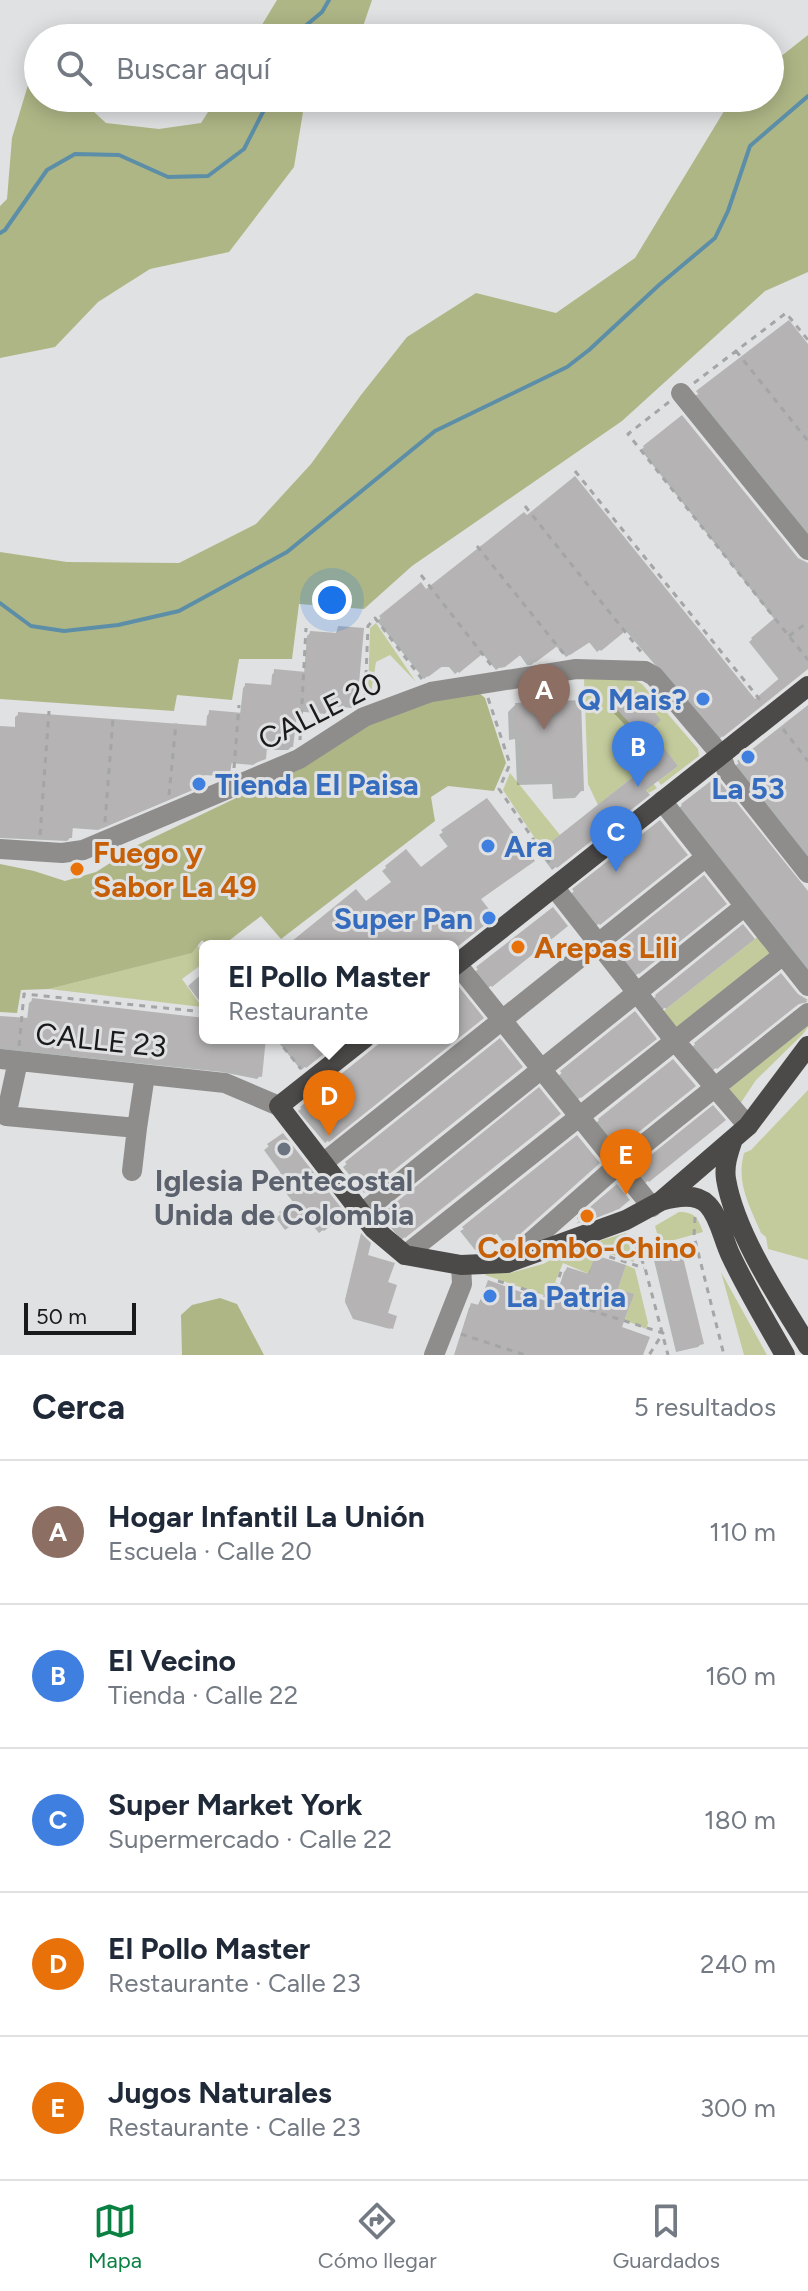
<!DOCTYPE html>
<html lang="es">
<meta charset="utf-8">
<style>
body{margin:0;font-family:Figtree,sans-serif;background:#f2f2f3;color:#1f2937}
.scale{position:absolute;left:24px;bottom:20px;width:112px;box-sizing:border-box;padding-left:8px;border:4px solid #1a1a1b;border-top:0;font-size:22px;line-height:28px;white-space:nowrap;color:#1a1a1b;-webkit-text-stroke:6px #e0e1e2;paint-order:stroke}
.you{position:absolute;left:332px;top:600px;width:28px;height:28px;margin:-20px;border:6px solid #fff;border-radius:50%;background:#1a73e8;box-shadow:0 0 0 12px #1a73e833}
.badge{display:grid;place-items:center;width:52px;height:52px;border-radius:50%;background:#0b8043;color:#fff;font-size:26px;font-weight:700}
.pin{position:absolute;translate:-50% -66px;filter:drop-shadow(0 2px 4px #0008)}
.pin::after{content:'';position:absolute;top:42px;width:28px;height:24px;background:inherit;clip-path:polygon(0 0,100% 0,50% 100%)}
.popup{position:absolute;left:199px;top:940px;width:260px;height:104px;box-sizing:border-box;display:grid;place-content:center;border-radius:12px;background:#fff;filter:drop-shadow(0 2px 6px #0005);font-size:26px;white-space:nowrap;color:#747a83}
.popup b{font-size:30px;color:#1f2937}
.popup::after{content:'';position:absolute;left:50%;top:100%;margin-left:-16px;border:16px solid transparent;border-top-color:#fff}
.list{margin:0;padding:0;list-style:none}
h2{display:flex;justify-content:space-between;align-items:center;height:104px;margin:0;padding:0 32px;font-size:34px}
h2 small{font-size:26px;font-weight:400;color:#747a83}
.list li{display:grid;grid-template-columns:52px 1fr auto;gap:24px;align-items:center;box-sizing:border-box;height:144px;padding:0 32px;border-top:2px solid #e0e1e3}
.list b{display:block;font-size:30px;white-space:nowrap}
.list p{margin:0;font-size:26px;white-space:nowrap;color:#747a83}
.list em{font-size:26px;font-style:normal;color:#747a83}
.icon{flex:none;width:44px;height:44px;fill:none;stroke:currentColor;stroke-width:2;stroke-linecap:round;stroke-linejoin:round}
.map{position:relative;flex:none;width:808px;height:1355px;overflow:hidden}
.search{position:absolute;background:#fff;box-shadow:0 4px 20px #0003;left:24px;right:24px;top:24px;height:88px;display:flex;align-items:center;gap:20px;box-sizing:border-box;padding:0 28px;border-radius:44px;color:#747a83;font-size:30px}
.sheet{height:824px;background:#fff}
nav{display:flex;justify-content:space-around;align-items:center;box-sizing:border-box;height:112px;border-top:2px solid #e0e1e3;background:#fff;font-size:22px;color:#747a83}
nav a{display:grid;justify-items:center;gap:4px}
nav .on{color:#0b8043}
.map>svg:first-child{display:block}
.green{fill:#c3cb9d}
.forest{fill:#aeb686}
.shadow{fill:#0003}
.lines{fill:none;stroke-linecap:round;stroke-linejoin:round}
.stream{stroke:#5c8ea8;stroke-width:4}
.building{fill:#b5b3b3}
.path{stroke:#a4a5a6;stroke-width:3;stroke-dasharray:6 6;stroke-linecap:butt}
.minor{stroke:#8e8d8c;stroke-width:20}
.major{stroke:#4b4a49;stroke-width:20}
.shop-dot{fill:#3f7fe0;stroke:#e0e1e2;stroke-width:3}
.food-dot{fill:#e8710a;stroke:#e0e1e2;stroke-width:3}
.worship-dot{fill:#6b7280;stroke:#e0e1e2;stroke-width:3}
.labels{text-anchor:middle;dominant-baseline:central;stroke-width:6;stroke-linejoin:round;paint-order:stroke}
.shop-label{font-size:30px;font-weight:bold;fill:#366cbe;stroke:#e0e1e2;text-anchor:start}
.street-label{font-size:30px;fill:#1a1a1b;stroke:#e0e1e2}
.food-label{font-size:30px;font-weight:bold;fill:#c56008;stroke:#e0e1e2;text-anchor:start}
.worship-label{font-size:30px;font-weight:bold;fill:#5b616d;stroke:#e0e1e2}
</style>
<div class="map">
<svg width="808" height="1355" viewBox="0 0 808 1355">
<rect width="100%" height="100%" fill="#e0e1e2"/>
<path class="green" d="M376 623 416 682 390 655 376 662 371 693H368L370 628Z
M584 678 632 679 642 684 698 749 699 756 661 785 658 781 678 766 660 744 637 762 657 788 649 793 634 776 598 805 588 784Z
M510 773 560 835 542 849 503 790Z
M760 935 777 956 677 1034 661 1013Z
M197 945 205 956V962L182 979 202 1007 49 989 191 953Z
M808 1016V1027L803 1034 756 1080 736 1110 719 1089Z
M808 1090V1260L768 1249 766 1237 761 1233C749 1205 736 1183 744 1153L751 1150Z
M679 1212C695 1212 698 1218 703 1232L660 1244 655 1226Z
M626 1233 634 1262 598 1250 589 1274 563 1263 549 1297 485 1275 487 1272 510 1273 543 1264 571 1249Z
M626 1265 635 1269 648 1323 646 1329 625 1320 633 1294 618 1289Z
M721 1272 767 1355H744Z"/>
<path class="forest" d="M277 0H372L359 38H254Z
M808 35V272L765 291 622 421 412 566 364 609 299 604 292 659H239L232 700 177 695 174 711 0 699V552L67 562 179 563 256 524 311 464 361 395 407 337 476 293 556 313 635 258 732 98H770V65Z
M38 82V98H79L106 123 159 129 201 123 217 98H316L303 112 294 167 229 252 150 269 98 302 55 347 0 358V206L7 199 12 138 28 85Z
M478 692 485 698 506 763 494 791 448 786 431 797 435 821 281 939 261 916 222 946H208L202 940 192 953 49 989 21 990 17 1013 0 1012V864L34 871 65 881 96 872 115 860 121 853 301 767 369 724 432 700Z
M220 1298 237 1304 264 1355H182L181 1315 192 1305Z"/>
<path class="shadow" d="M808 347V536L694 396Z
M644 447 797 560 808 565V668L719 739 625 630 597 652 589 642 566 657 555 645 531 665H527L519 654 496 670 482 653 455 674 449 667H438L424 679 377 621 421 585 426 592 524 514 754 702 780 681 749 642 775 620 641 450Z
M338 628 355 705 352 708 331 706 325 714 295 711 291 747 288 750H264V758L253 765 229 763 228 773 225 776 201 775 200 785 197 788 98 830 71 828 70 838 67 841 0 838V728L15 729V717L19 714 206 728 207 716 210 712 240 715 243 688 246 685 271 687 272 675 275 671 304 674 307 636 310 633 335 635Z
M631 690 648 730 675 766 644 791V798L552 870 540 854 640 773 635 766 651 753 611 710Z
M515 705 582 790 575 798 553 799 552 784 517 785 515 739 509 740 508 712Z
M808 707V860L735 766Z
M682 805 808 896V972L679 808Z
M443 832 529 864 479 900 489 921 453 950V946H288L366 904 392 883 382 871 406 852 421 870 449 848 439 835Z
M682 858 596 926 571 894 574 891Z
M721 907 635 976 615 950 618 947Z
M563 929 488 988 475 972 478 969Z
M749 942 662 1010 653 999 656 996Z
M205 971V1008L188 986Z
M781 976 797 996 808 1002 795 1005 712 1071 692 1047Z
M453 987 478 1021 325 1143 298 1111 389 1038H453Z
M33 1000 205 1020V1038H264L260 1076 257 1079 222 1072 0 1049V1018L27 1020 29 1003Z
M635 1014 651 1042 577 1100 558 1076Z
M275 1038H343L301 1070Z
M500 1041 517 1070 364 1193 343 1167Z
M691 1089 616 1148 596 1123 599 1120Z
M555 1117 401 1240 382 1217 385 1213Z
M720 1123 644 1184 635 1171 638 1168Z
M283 1135 339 1218 319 1233 305 1216 285 1230 276 1218 294 1203 285 1192 280 1172 264 1150Z
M598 1163 506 1245 496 1233 475 1250 460 1231Z
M616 1186 627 1200 614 1211 596 1218 593 1215 576 1224Z
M361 1236 366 1256 386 1283V1314L390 1329 353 1319 345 1302Z
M656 1253 701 1344 698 1347 676 1352 653 1256Z
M596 1257 615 1290 620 1329 641 1355H454L469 1308 472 1305 477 1307 488 1283 553 1305 564 1272 567 1269 587 1276Z"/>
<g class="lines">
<path class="stream" d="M291 38 322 12 329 0
M0 233 5 230 47 170 75 154 119 155 168 177 208 176 244 149 265 108 266 98
M0 603 31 626 64 631 118 625 179 611 287 552 435 431 567 367 589 350 659 285 715 238 728 211 750 146 808 96"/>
</g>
<path class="building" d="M789 320 808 344V529L696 391Z
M682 415 798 558 808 563V669L723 737 629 628 601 651 593 640 570 655 560 644 536 662 531 663 523 653 505 667 500 668 486 651 459 673 453 665H444L428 677 379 616 421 582 426 589 524 512 527 515 575 476 755 699 782 676 751 638 777 616 643 446Z
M338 626 364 628 357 706 336 704 330 711 298 708 293 747H267L266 759 258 762 232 760 230 774 204 773 202 786 102 828 73 825 72 838 0 836V726L17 727 18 712 208 726 209 710 243 713 245 683 273 685 274 669 306 672 310 631 337 633Z
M632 687 661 720 650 730 678 766 646 790 650 795 557 868 542 849 643 769 637 761 653 749 613 705Z
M581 700 584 791 559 792V778L524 779 522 733H516L515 703Z
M808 705V852L737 761Z
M716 777 808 891V965L681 804Z
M487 798 535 861 481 899 495 917 453 950V946H286L356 889 366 901 395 879 385 866 406 849 421 867 452 843 441 830Z
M660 820 688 855 600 925 572 889Z
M704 875 727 904 639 974 616 945Z
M553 907 568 926 492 987 476 967Z
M743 924 755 939 666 1009 655 995Z
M781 973 798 994 808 1000 800 1003 717 1069 694 1043Z
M455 982 484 1018 329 1142 300 1107 386 1038H453V984Z
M32 998 205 1018V1038H266L262 1077 226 1070 0 1046V1016L29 1018Z
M635 1011 657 1039 581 1098 560 1071Z
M282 1038H344L306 1068Z
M500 1038 523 1067 368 1191 345 1162Z
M673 1059 696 1086 620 1147 598 1119Z
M539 1087 561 1114 405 1238 384 1212Z
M713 1105 726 1120 649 1182 636 1167Z
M283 1133 346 1214 324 1231 310 1213 291 1227 279 1212 297 1198 289 1187 284 1167 267 1144Z
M577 1135 600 1163 510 1243 500 1231 479 1248 462 1227Z
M617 1184 630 1200 619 1209 599 1216 597 1213 580 1223 577 1218Z
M361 1233 371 1243 368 1255 395 1263 388 1282 397 1285 388 1313 397 1316 393 1329 354 1318 345 1300Z
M680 1245 704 1344 679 1350 655 1251Z
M595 1255 626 1265 618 1289 634 1294 622 1327 650 1337 643 1355H455L471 1303 479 1305 488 1280 554 1304 567 1267 589 1274Z"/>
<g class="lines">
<path class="path" d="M736 351 808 441
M694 383 786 313 808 340
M669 402 628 434 808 660
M575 471 761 701
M525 506 642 653
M477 546 564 654
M421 575 491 665
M789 636 808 622
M488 698 510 764 499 789 553 868
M365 700 368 626 375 618 422 679
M783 729 808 761
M300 740 306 628
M234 768 239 705
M169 795 176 723
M105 822 113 719
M40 835 49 711
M202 945 205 949
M276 1038 301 1069
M19 1046 24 994 205 1012
M695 1217 694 1236 724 1355
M632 1236 645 1268 668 1355
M598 1253 644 1268
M498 1281 663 1333 649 1355
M551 1300 563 1266
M461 1334 525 1355"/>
<path class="minor" d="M681 393 808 550
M662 801 808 986
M0 849 62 853 83 850 299 759 364 717 431 692 576 669 645 671 654 676 721 755 726 769 808 873
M554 887 675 1041 748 1126
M457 964 652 1207
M0 1059 225 1083 279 1106
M18 1061 6 1116 137 1128 145 1075
M323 1163 706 857
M132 1171 137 1128
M362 1213 745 906
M405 1255 783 955
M507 1263 618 1165 808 1013
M434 1355 462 1284 461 1265"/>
<path class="major" d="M453 967 808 686
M365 1038 279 1106 373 1228 405 1255 461 1265 507 1263 626 1220 661 1201 748 1126 808 1046
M732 1142C728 1154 724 1166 726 1179 735 1233 779 1299 808 1346
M661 1201C675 1197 696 1192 708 1205 720 1218 723 1240 731 1256 747 1290 767 1323 785 1355"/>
</g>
<g class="shop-dot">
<circle cx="703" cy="699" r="8"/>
<circle cx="748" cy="757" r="8"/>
<circle cx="199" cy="784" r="8"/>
<circle cx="488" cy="846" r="8"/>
<circle cx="489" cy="918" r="8"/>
<circle cx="490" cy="1296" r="8"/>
</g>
<g class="food-dot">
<circle cx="77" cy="869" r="8"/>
<circle cx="518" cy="947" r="8"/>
<circle cx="587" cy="1216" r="8"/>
</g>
<circle class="worship-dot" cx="284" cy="1149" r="8"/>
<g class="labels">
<g class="shop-label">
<text x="687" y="699" text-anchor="end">Q Mais?</text>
<text x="215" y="784">Tienda El Paisa</text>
<text x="748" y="788" text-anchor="middle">La 53</text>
<text x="504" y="846">Ara</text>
<text x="473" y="918" text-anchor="end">Super Pan</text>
<text x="506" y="1296">La Patria</text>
</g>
<g class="street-label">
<text transform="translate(320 711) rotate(-27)">CALLE 20</text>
<text transform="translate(101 1040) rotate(6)">CALLE 23</text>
</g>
<g class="food-label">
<text x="93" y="852">Fuego y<tspan x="93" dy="34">Sabor La 49</tspan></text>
<text x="534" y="947">Arepas Lili</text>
<text x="587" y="1247" text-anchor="middle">Colombo-Chino</text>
</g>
<g class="worship-label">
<text x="284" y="1180">Iglesia Pentecostal<tspan x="284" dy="34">Unida de Colombia</tspan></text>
</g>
</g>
</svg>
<div class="scale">50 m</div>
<div class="you"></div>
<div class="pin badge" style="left:544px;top:730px;background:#8d6e63">A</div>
<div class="pin badge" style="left:638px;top:787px;background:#3f7fe0">B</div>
<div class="pin badge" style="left:616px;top:872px;background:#3f7fe0">C</div>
<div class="pin badge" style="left:329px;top:1136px;background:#e8710a">D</div>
<div class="popup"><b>El Pollo Master</b>Restaurante</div>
<div class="pin badge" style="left:626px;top:1195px;background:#e8710a">E</div>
<div class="search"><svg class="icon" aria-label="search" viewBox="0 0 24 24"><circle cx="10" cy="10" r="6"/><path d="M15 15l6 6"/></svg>Buscar aquí</div>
</div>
<section class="sheet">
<h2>Cerca<small>5 resultados</small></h2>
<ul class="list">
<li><span class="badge" style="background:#8d6e63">A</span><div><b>Hogar Infantil La Unión</b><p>Escuela · Calle 20</p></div><em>110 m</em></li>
<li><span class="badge" style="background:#3f7fe0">B</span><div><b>El Vecino</b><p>Tienda · Calle 22</p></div><em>160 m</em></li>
<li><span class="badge" style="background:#3f7fe0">C</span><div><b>Super Market York</b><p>Supermercado · Calle 22</p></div><em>180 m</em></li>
<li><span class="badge" style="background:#e8710a">D</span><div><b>El Pollo Master</b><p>Restaurante · Calle 23</p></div><em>240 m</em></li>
<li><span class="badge" style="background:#e8710a">E</span><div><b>Jugos Naturales</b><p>Restaurante · Calle 23</p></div><em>300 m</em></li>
</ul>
</section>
<nav>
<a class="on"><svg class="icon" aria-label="map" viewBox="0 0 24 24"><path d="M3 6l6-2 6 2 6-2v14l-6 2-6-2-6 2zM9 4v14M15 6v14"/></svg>Mapa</a>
<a><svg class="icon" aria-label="directions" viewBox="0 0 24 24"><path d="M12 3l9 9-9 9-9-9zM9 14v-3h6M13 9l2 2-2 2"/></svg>Cómo llegar</a>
<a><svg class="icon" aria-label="saved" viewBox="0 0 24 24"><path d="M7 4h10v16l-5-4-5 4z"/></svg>Guardados</a>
</nav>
